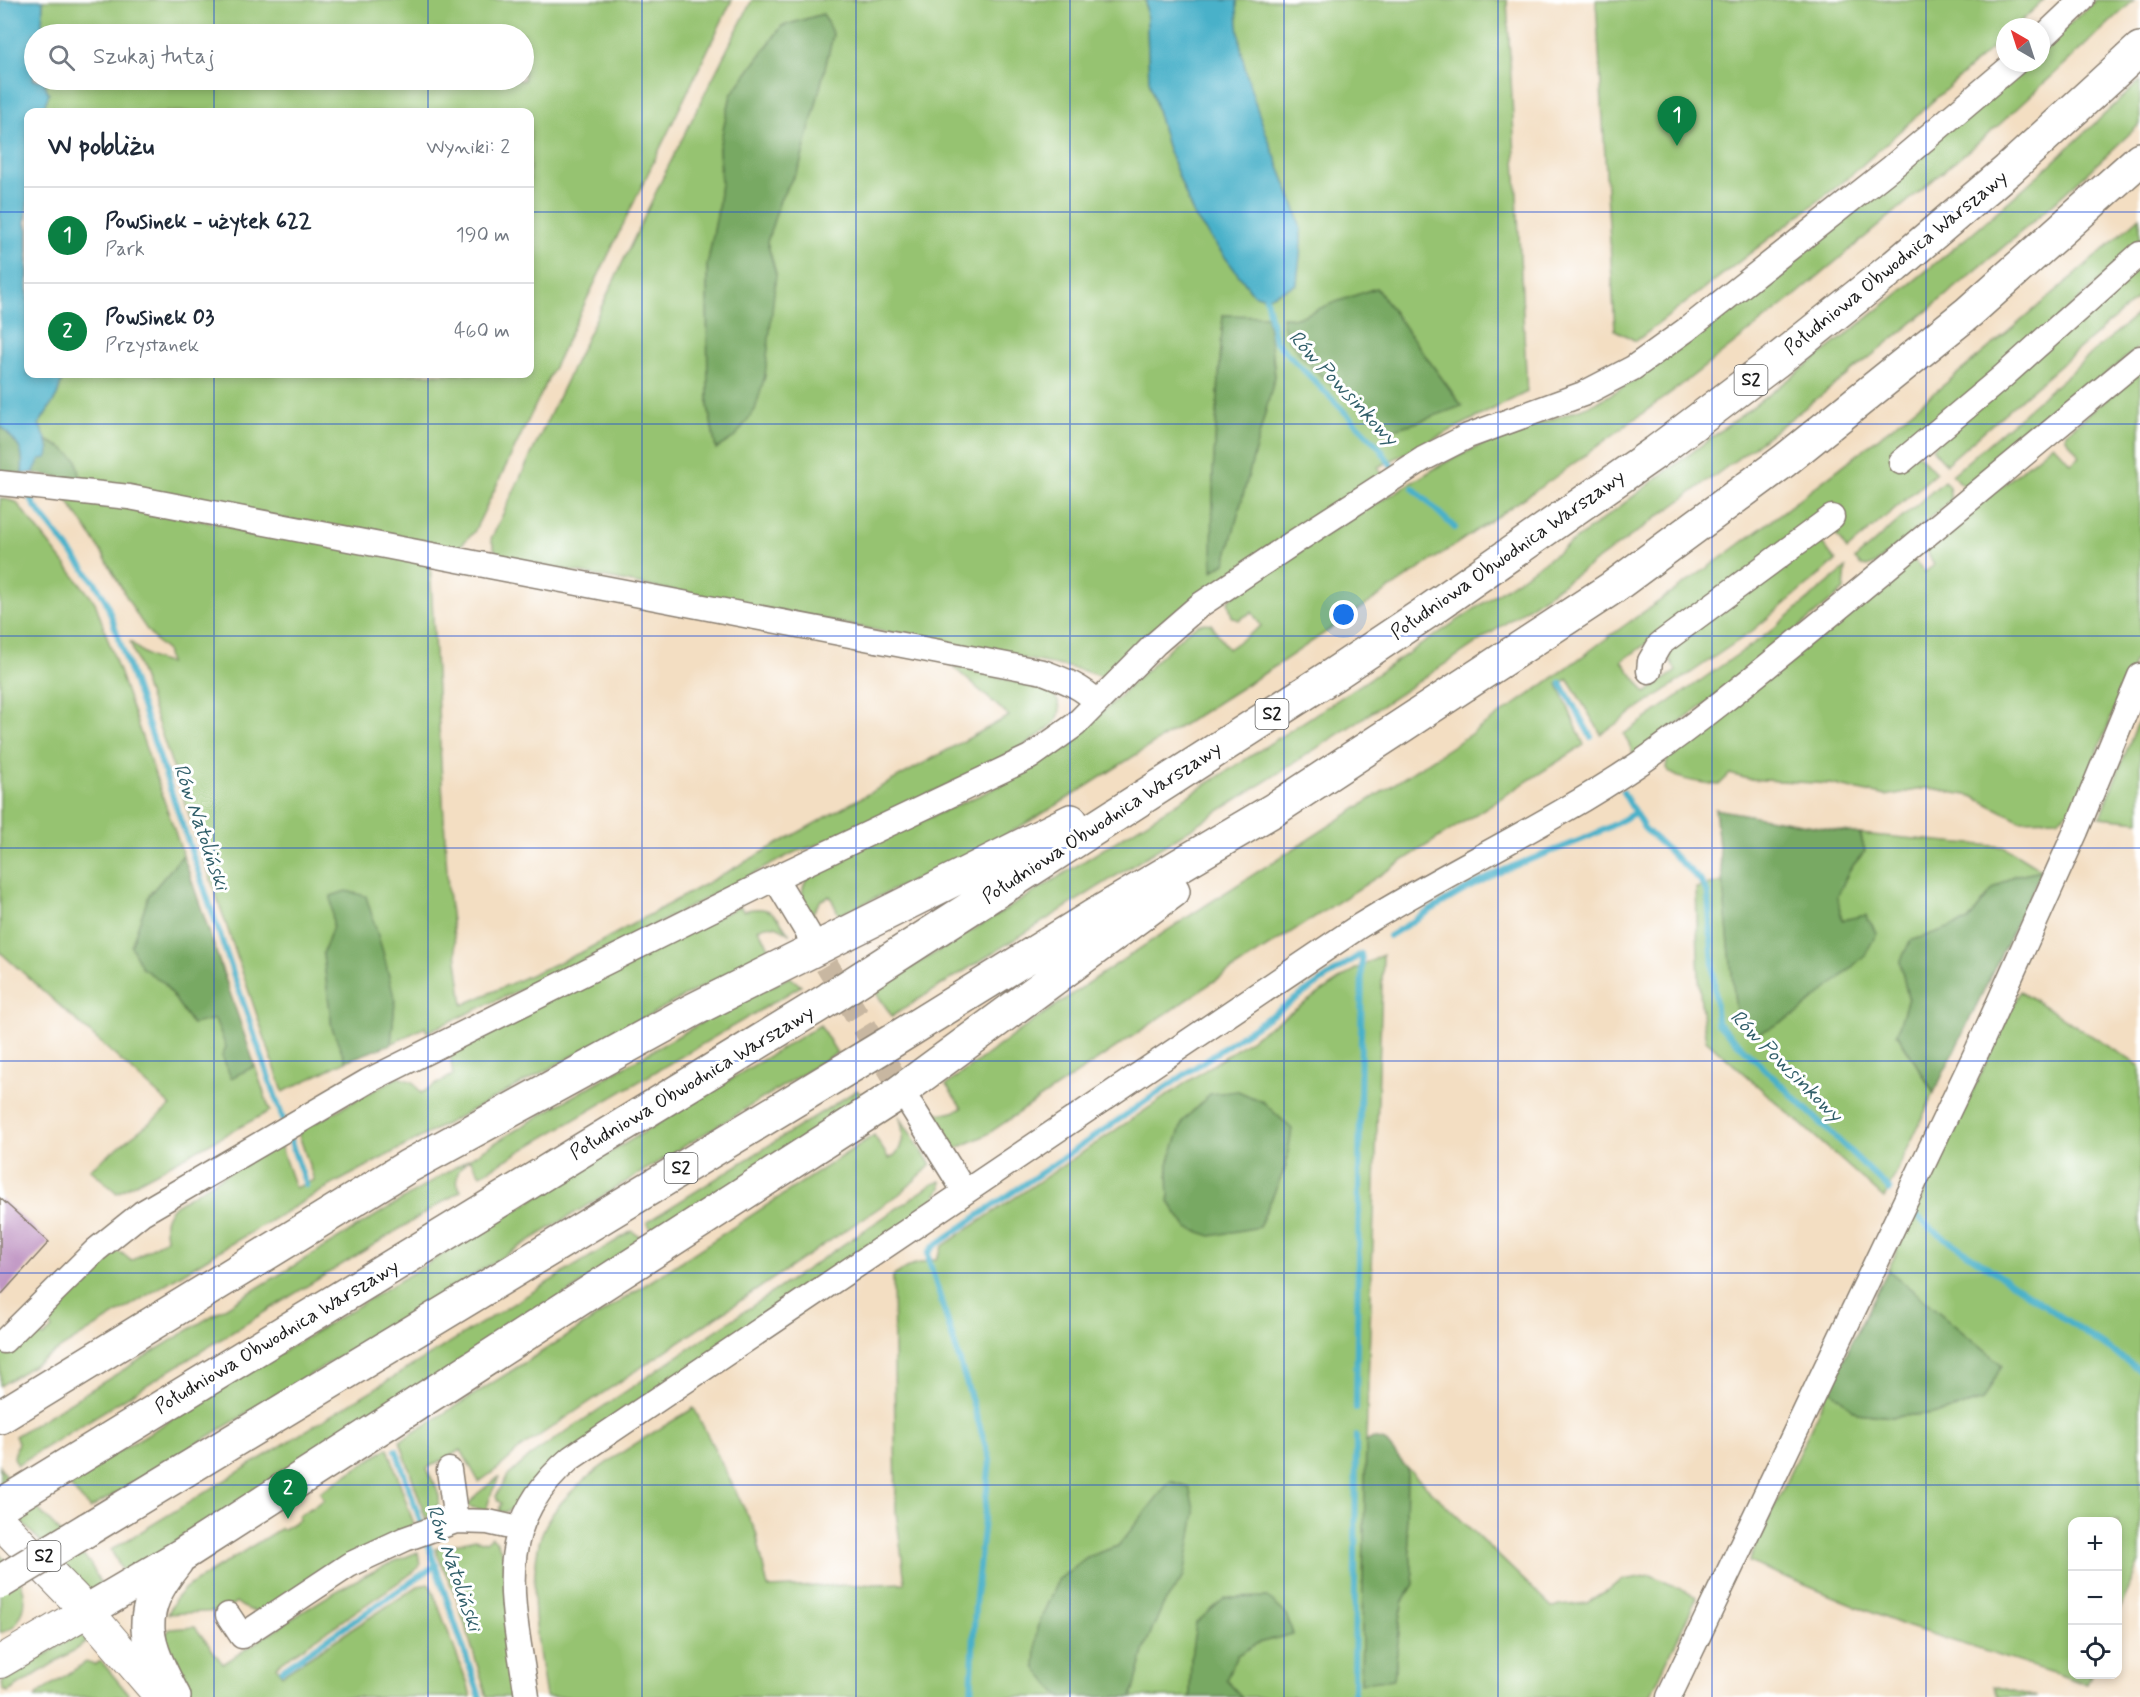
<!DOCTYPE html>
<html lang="pl">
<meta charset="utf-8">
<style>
body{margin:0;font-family:Mynerve,sans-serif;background:#f6f6f7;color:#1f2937}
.controls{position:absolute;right:18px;bottom:18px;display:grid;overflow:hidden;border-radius:12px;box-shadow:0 3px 9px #0003}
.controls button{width:54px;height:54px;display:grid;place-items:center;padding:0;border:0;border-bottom:2px solid #e0e1e3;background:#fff;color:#1f2937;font:30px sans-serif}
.compass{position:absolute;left:1996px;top:18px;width:54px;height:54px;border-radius:50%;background:#fff;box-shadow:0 3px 9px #0003;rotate:321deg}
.you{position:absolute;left:1344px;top:615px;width:21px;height:21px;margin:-15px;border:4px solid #fff;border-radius:50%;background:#1a73e8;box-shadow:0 0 0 9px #1a73e833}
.badge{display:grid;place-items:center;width:39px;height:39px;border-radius:50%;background:#0b8043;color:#fff;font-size:20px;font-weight:700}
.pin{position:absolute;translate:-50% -50px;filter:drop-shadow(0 2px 3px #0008)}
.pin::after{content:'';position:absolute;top:32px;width:21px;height:18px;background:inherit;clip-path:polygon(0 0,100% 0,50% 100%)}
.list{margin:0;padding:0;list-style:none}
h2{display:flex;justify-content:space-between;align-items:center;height:78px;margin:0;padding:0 24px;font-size:26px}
h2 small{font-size:20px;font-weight:400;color:#747a83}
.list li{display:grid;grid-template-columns:39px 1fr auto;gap:18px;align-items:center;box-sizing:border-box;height:96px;padding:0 24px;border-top:2px solid #e0e1e3}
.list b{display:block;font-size:22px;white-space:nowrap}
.list p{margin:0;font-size:20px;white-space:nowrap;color:#747a83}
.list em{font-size:20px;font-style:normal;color:#747a83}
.icon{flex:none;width:33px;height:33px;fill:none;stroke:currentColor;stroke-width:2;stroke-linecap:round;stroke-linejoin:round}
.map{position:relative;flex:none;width:2140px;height:1697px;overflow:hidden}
.search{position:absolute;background:#fff;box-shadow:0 3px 9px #0003;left:24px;top:24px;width:510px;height:66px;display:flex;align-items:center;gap:15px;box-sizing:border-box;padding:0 21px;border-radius:33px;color:#747a83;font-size:22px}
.panel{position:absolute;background:#fff;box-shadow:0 3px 9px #0003;left:24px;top:108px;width:510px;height:270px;border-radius:12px}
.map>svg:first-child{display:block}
.green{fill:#96c371;stroke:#597046;stroke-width:1.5;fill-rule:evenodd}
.forest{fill:#78a963;stroke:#4a6240;stroke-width:1.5}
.water{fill:#4ab1c9;stroke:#336672;stroke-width:1.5}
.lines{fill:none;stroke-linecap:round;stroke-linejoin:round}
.stream{stroke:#4ab1c9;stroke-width:6}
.building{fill:#c095c3}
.minor-tunnel{stroke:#c8b7a1;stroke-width:24;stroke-dasharray:24 12;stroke-linecap:butt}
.minor-casing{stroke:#887d6f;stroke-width:27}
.major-casing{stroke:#887d6f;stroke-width:34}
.highway-casing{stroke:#887d6f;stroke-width:36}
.minor{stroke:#fff;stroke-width:24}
.major{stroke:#fff;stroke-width:32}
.highway{stroke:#fff;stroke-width:33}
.highway-bridge-casing{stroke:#887d6f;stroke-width:36;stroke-linecap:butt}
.highway-bridge{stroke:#fff;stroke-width:33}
.grid{fill:none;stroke:#1d4ed8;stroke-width:1.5;stroke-opacity:0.55}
.labels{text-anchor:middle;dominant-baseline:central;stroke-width:6;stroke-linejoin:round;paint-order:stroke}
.shield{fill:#fff;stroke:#606060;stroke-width:1.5}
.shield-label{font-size:18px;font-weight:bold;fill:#1c1c1c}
.street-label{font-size:20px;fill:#1c1c1c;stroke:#fff}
.water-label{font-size:21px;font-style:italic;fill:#315f6a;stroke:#fff}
</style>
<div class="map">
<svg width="2140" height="1697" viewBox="0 0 2140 1697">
<rect width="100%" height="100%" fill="#fff"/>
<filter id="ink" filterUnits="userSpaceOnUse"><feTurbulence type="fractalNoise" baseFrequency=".0167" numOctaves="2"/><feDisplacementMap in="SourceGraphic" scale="12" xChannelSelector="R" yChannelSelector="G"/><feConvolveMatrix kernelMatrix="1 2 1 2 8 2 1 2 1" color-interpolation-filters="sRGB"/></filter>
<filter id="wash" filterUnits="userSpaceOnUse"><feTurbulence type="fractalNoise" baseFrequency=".008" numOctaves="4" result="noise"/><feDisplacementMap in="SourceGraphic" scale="24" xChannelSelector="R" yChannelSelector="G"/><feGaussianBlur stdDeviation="1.35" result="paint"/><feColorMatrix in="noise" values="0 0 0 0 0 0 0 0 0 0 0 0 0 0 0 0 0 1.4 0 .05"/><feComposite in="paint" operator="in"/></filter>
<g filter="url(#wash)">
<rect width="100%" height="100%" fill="#f3dec2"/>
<path class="green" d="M43 0H732L474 532 459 547 443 549 81 481 64 449 44 439 39 424 57 396 64 374H530V112H42L44 110 46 83 43 80H524V34H39L42 26Z
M752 0H1146L1149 80 1167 146 1194 216 1253 293 1289 194C1265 132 1235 68 1237 0H1507L1527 392 1378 467 1383 476 1107 678 1077 669 504 558 495 550 491 539 666 171ZM823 14 833 35 816 104 800 165 780 200 767 242 776 274 716 448 708 406 707 266 718 210 721 183 719 148 731 95 782 26ZM1376 288 1462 406 1282 317 1297 318ZM1223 315 1273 355 1275 376 1225 563 1213 571V474Z
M1596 0H2044L2015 27H2005V36L1848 178 1636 341 1615 330Z
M2096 0H2134L2000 124 1791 299 1680 386 1551 480 1274 667 1057 805 989 845 839 915 830 896 821 900 813 912 816 929C807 914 794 891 810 876 815 870 824 866 830 862L991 790 1022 773 1108 707 1185 633C1194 627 1200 621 1211 624L1228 649 1261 626 1252 612 1239 620 1232 617 1228 601 1234 595 1329 532 1446 462 1479 446 1596 403 1637 379 2026 63H2041V50Z
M2140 81V124C1767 477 1325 745 892 1016L874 990C1102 852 1329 710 1548 559 1589 531 1628 500 1668 470 1771 394 1873 316 1971 234 2029 185 2085 133 2140 81Z
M2140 217V244L2031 344 1894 457 1901 465 1916 454 1919 455 1936 473 1847 550 1831 528 1830 524 1837 518 1830 510 1803 532 1622 661 1646 693 1676 671C1671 661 1664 653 1672 642L1817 536 1836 561 1751 632 1601 734 1568 679 1558 684 1584 745 1213 982 986 1135 951 1151 920 1101 923 1099C932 1115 946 1117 962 1108L946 1085C1128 947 1325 833 1514 705 1553 679 1590 650 1628 623 1663 598 1698 575 1732 550 1873 445 2010 334 2140 217Z
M2140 262V296L1946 464 1932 448Z
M2140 312V346L1970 486H1964L1952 475Z
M2140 372V648L2074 808 2058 819 2019 820 1972 796 1926 788 1886 796 1830 784 1748 779 1730 774 1719 785C1702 782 1677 782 1666 768L1667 760 1672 753 1911 561H1915L1925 572 1934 565 1926 549 2053 444 2071 463 2080 456 2065 437 2066 433Z
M1944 481 1949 487 1951 501 1875 564 1867 567 1861 565 1855 559Z
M63 495 430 563 448 891 463 1005 584 951 1009 716 951 665 1048 690C1057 696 1063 707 1058 718 1044 747 857 826 817 845L793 853 599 954 427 1032 425 1027 391 1044 395 1001 333 926 323 954 332 1028 346 1061 283 1092 130 641C143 654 150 659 169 663L166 650C141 632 119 580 102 553 90 533 76 514 63 495Z
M0 498 16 502 95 602 183 855 149 895 142 968 164 983 192 1024 215 1019 227 1047 231 1077 255 1066 270 1111 117 1193 90 1169 171 1106 0 952Z
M1846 568 1844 590 1709 702 1634 755 1624 734 1767 634Z
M2140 717V821L2100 817Z
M1860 834 2005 847 2042 870 2013 876 1993 889 1968 921 1900 961 1908 998 1897 1034 1934 1093 1884 1198 1706 1040C1697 991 1698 938 1696 888L1723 882 1736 1012 1842 920 1837 897 1850 869 1865 851Z
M740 906 743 911C770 904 775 913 790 935 780 926 771 922 758 929L771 950 328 1187 219 1251 0 1386V1355L23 1332 37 1333 43 1337 52 1329 48 1311 109 1253C119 1250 123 1253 131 1261L166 1239C164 1223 163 1217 175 1205L279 1142 295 1188 314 1180 298 1132 398 1077 413 1082 421 1093 453 1075 450 1056 456 1045Z
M1383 955 1366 1442 1361 1682 1394 1679 1402 1603 1414 1584 1406 1520 1407 1468 1552 1607 1587 1603 1623 1580 1651 1575 1697 1597 1650 1697H1242L1226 1680 1237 1655 1258 1643 1292 1634 1191 1657 1190 1697H1132L1146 1644 1163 1605 1184 1576 1144 1516 1118 1546 1087 1557 1058 1580 1037 1628 1056 1693 1063 1697H546C538 1646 528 1594 539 1543 551 1486 648 1437 694 1408L756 1532 768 1588 905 1583 896 1512 893 1276 912 1265 936 1259 943 1246 1354 970ZM1168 1164 1286 1166 1259 1227 1187 1228 1169 1202Z
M790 977 801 986 480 1175 470 1159C458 1167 453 1178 461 1191L17 1465 14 1457 18 1442 15 1436 549 1110 713 1016Z
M2020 991 2140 1066V1562L2118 1614V1522H2072V1674L2091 1675 2087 1684 1900 1624 1749 1562 1829 1388 1857 1413 1892 1417 1944 1412 1983 1400 2002 1365 1888 1270Z
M820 1025 837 1053 90 1509 67 1483Z
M857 1090 864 1099 413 1394 124 1574 111 1550 632 1231 640 1237 654 1234 647 1222Z
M899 1116 931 1165 901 1193 521 1448 500 1467 479 1482 461 1450 427 1468C436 1492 450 1499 426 1519L400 1441 578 1329 874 1135 889 1159C905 1151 905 1131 899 1116Z
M941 1181V1188L931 1204 518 1506 505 1512H499L501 1503 498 1501 496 1496 507 1477 530 1456 933 1184Z
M388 1448 414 1525 263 1611C252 1612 244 1609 236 1602L227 1609 221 1611 168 1614 176 1598 185 1588 281 1528 282 1530 300 1519 298 1516 324 1500 320 1492Z
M0 1466 6 1476 90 1563 103 1588 92 1593 0 1501Z
M500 1476 492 1492 486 1510 470 1507 468 1505 477 1494Z
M492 1537 498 1543 503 1555 517 1697H487L457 1599 435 1549 475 1539 486 1542Z
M418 1552 420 1564 415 1571 276 1666 282 1675 418 1586 429 1584 432 1589 468 1685 471 1697H192L167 1667 165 1635 170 1629 195 1627 223 1664C285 1624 347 1578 418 1552Z
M0 1554C17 1572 34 1595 19 1619 15 1627 8 1631 0 1633Z
M80 1633 87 1642 8 1692 3 1689 2 1682Z
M101 1661 131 1697H35L39 1693 86 1662 94 1665Z
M1993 1686 2037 1697H1999Z"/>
<path class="forest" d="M823 14 833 35 816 104 800 165 780 200 767 242 776 274 765 376 755 410 735 437 716 449 708 406 707 266 718 210 721 183 719 148 731 95 782 26Z
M1376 288 1462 406 1415 423 1390 430C1360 407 1303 368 1287 335 1284 330 1283 323 1282 317L1297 318 1333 303Z
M1223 315 1267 316 1275 376 1225 563 1212 571 1213 474Z
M0 425C17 444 25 447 22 474L0 471Z
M44 439 64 449 77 460 81 481 33 473 40 458 50 448Z
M1715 809 1860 834 1865 851 1850 869 1837 897 1842 920 1866 915 1877 933 1865 955 1838 980 1797 1014 1758 1034 1736 1013Z
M183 855 255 1066 231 1078 222 1056 226 1047 215 1019 192 1024 164 983 142 968 131 946 149 895Z
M2042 870 1934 1093 1897 1033 1908 998 1900 962 1910 941 1968 921 1993 889 2013 876Z
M346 891 366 896 383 952 395 1001 391 1044 346 1061 332 1028 323 954 333 926 331 896Z
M1238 1091 1263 1102 1292 1129 1286 1166 1259 1227 1211 1236 1187 1228 1169 1202 1168 1164 1183 1121 1210 1094Z
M1888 1270 2002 1365 1983 1400 1944 1412 1892 1417 1857 1413 1829 1388Z
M1373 1438 1385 1441 1407 1468 1406 1520 1414 1584 1402 1603 1394 1679 1361 1683 1366 1442Z
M1170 1481 1189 1487 1195 1513 1184 1576 1163 1605 1146 1644 1132 1697H1063L1056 1693 1035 1667 1037 1628 1058 1580 1087 1557 1118 1546Z
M1267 1597 1286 1614 1293 1634 1258 1643 1237 1655 1226 1680 1242 1697H1190L1191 1657 1196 1623 1225 1598Z"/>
<path class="water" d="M0 0H43L42 26 39 34H34L33 53 34 80H43L49 94 42 112H28V200L26 223 28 229V374H64L57 396 39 424C43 434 53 448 47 458L40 459 33 473 22 474C25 447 17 444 0 425Z
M1146 0H1237C1236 57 1257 112 1278 164 1285 183 1300 214 1301 234 1302 250 1298 268 1297 284L1266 298 1253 294 1194 216 1167 146 1149 80Z"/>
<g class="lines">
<path class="stream" d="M1266 298 1275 341 1379 447 1391 465
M1413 488 1455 528
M31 498 34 505 96 584 106 601 285 1125
M1561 683 1591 737
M1623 792 1644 828 1700 880 1708 894 1717 1023 1890 1190
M1389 936C1425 914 1461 890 1500 872 1544 852 1592 840 1634 813
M288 1134 306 1185
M1910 1209 1930 1228 2140 1370
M396 1450 423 1529
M426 1538 480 1697
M282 1670 436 1565
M971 1697 975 1606 990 1460 929 1261 928 1253 934 1246 1361 954 1362 961 1356 1409
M1354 1697 1356 1436"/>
</g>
<g id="blocks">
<path class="building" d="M0 1198 49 1242 0 1296Z"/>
</g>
</g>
<g filter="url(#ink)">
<use href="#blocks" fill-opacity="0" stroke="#887d6f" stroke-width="1.5"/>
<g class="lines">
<path class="minor-tunnel" d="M808 934 911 1105"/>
<g class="minor-casing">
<path id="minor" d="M2041 39 2082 0
M1901 462 2000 379 2140 254
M0 483 129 497 1043 672C1064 680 1081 686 1097 702
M1649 671 1650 661 1660 644 1832 517
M775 878 808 933
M912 1107 965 1192
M4 1341 96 1250 142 1213 368 1081 775 878 1030 757 1075 725 1155 644 1200 605 1296 541 1423 459 1468 436 1583 394 1633 368 1686 330 1891 168 2015 63
M449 1470 456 1521
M228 1615 242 1636 349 1565 405 1539 456 1521 488 1522 519 1529
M527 1697C514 1604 488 1528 571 1458L1358 927C1450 870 1550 824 1640 763 1708 716 1772 662 1836 610 1938 526 2039 442 2140 358
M1669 1697 1978 1049 2076 831 2140 676"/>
</g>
<g class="major-casing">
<path id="major" d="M0 1522 87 1611 161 1697
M0 1662 87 1611"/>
</g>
<g class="highway-casing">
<path id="highway" d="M0 1417 407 1167 693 1010 1071 821
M0 1506 829 999 1333 675 1427 612 1656 452 1775 362 1895 266 2008 170 2140 49
M88 1529 889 1043 1092 917 1275 809 1612 588 1784 461 1969 312 2140 159
M87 1611 182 1555 890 1099 1173 891
M174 1697C145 1642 133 1615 176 1562"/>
</g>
<use href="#minor" class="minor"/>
<use href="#major" class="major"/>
<use href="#highway" class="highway"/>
<g class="highway-bridge-casing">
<path id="highway-bridge" d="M0 1582 88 1529"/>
</g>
<use href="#highway-bridge" class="highway-bridge"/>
</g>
</g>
<path class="grid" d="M214 0V34M428 0V34M642 0V1697M856 0V1697M1070 0V1697M1284 0V1697M1498 0V1697M1712 0V1697M1926 0V1697M214 80V112M428 80V112M0 212H28M530 212H2140M214 374V1697M428 374V1697M0 424H2140M0 636H2140M0 848H2140M0 1061H2140M0 1273H2140M0 1485H2140"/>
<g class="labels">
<g class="shield">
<rect x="1734.5" y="365" width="33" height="30" rx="4.5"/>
<rect x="1255.5" y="699" width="33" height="30" rx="4.5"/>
<rect x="664.5" y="1153" width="33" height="30" rx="4.5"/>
<rect x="27.5" y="1541" width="33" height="30" rx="4.5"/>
</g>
<g class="shield-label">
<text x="1751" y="380">S2</text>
<text x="1272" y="714">S2</text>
<text x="681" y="1168">S2</text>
<text x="44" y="1556">S2</text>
</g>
<g class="street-label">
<text transform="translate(1896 263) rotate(-39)">Południowa Obwodnica Warszawy</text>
<text transform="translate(1508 555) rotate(-35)">Południowa Obwodnica Warszawy</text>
<text transform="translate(1102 823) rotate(-33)">Południowa Obwodnica Warszawy</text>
<text transform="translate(692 1083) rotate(-31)">Południowa Obwodnica Warszawy</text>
<text transform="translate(277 1337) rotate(-31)">Południowa Obwodnica Warszawy</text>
</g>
<g class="water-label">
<text transform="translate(1343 388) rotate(47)">Rów Powsinkowy</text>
<text transform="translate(201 827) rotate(71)">Rów Natoliński</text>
<text transform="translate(1786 1066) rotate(45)">Rów Powsinkowy</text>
<text transform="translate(454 1568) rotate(71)">Rów Natoliński</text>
</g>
</g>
</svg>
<div class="controls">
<button>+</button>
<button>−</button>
<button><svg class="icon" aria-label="locate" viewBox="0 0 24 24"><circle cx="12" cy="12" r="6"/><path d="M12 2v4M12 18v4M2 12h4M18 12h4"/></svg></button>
</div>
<svg class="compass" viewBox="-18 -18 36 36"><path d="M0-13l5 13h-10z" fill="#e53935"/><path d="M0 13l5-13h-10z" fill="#747a83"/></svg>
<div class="you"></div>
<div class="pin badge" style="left:1677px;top:146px">1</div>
<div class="pin badge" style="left:288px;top:1519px">2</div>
<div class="search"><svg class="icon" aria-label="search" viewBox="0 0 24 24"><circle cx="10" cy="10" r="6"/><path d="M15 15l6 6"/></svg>Szukaj tutaj</div>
<section class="panel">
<h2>W pobliżu<small>Wyniki: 2</small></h2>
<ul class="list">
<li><span class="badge">1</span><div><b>Powsinek - użytek 622</b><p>Park</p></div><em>190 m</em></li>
<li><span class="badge">2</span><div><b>Powsinek 03</b><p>Przystanek</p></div><em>460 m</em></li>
</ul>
</section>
</div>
